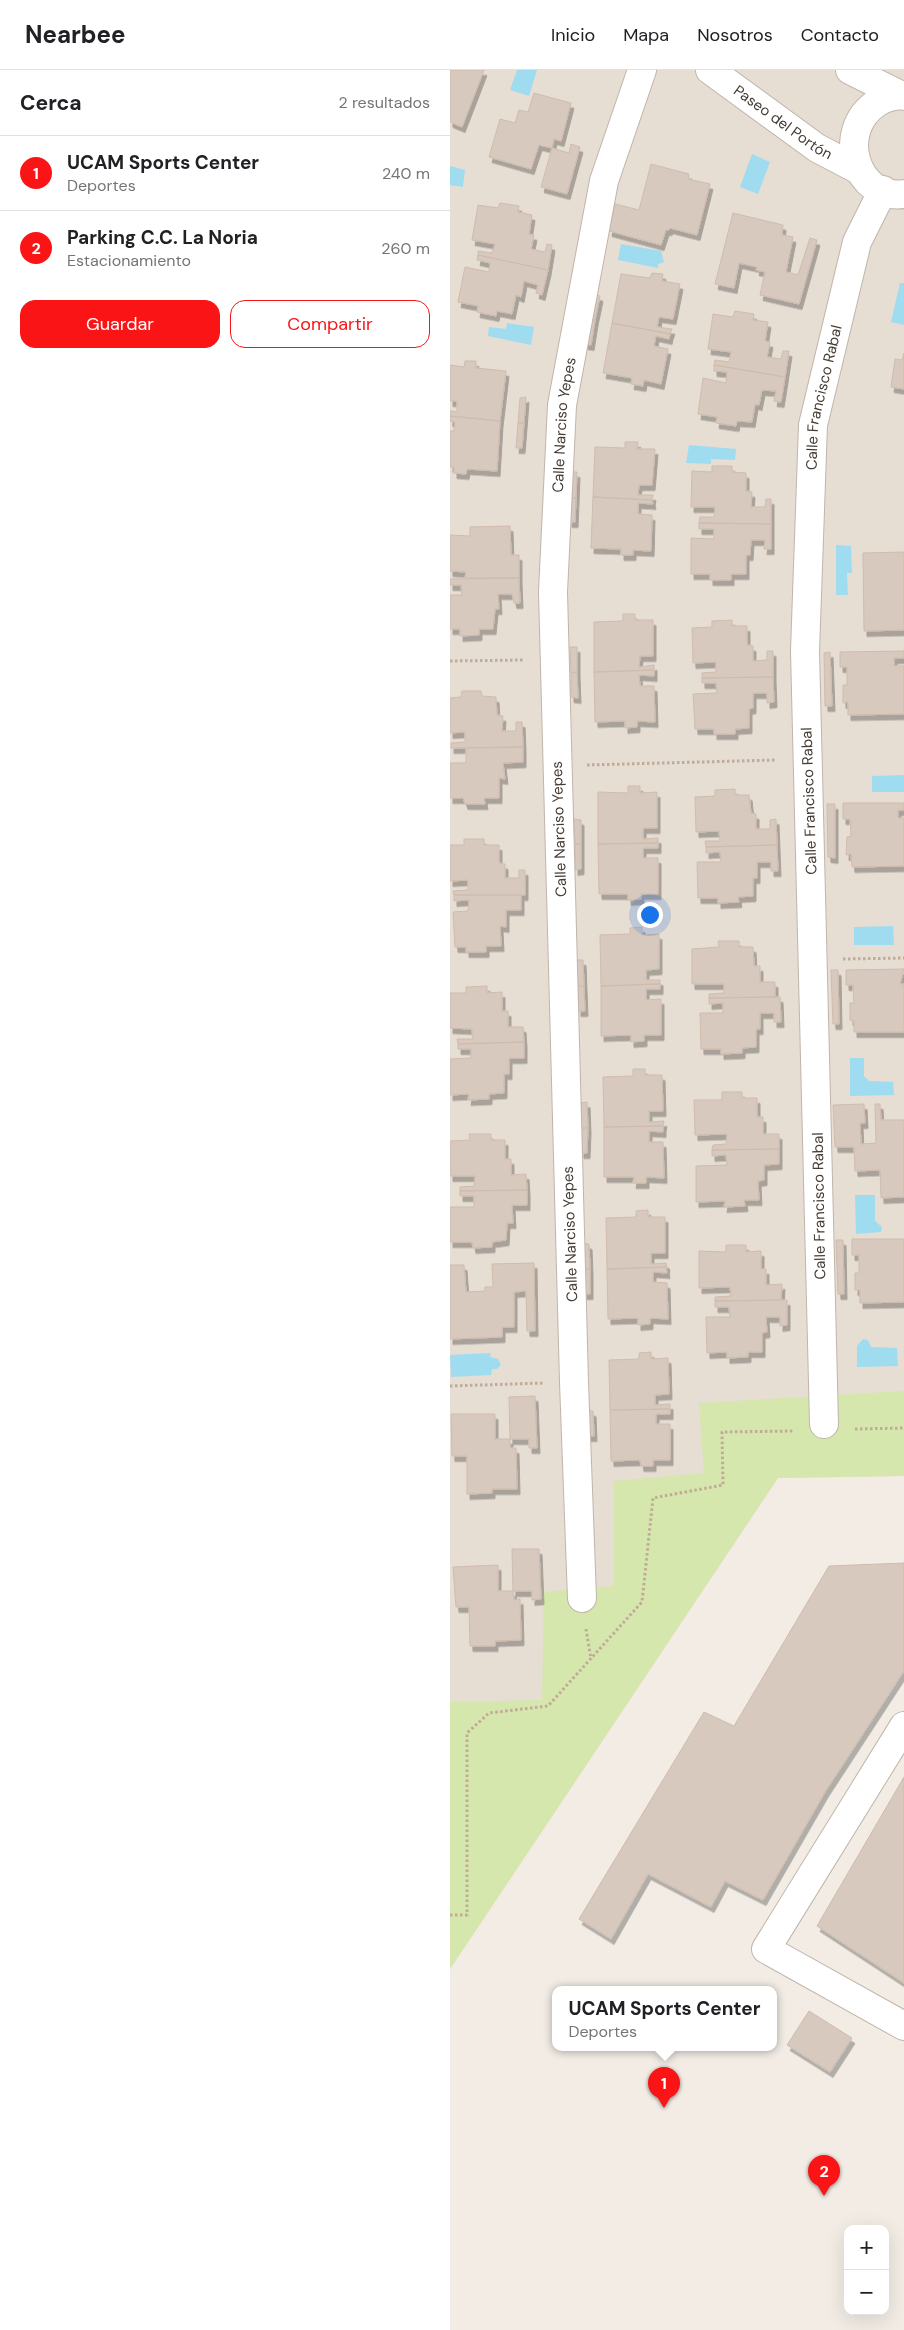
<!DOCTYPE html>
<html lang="es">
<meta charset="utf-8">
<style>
body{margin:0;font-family:"DM Sans",sans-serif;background:#f6f6f6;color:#202124}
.controls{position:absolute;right:15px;bottom:15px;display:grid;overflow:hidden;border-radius:10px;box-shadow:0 5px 20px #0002}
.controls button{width:45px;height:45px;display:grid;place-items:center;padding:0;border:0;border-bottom:1px solid #e0e0e0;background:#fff;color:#202124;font:25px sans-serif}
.you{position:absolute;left:199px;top:844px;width:18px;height:18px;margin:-12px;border:4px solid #fff;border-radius:50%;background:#1a73e8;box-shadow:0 0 0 8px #1a73e833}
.badge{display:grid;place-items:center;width:32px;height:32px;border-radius:50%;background:#fa1416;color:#fff;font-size:16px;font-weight:700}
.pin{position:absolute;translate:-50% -41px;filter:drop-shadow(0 1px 2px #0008)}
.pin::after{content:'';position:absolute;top:26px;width:18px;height:15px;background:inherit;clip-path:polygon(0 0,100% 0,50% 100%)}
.popup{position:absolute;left:102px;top:1916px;width:225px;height:65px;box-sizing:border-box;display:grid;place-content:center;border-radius:10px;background:#fff;filter:drop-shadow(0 1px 4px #0005);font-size:16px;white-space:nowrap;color:#757577}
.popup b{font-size:19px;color:#202124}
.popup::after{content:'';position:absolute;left:50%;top:100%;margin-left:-10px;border:10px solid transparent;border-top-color:#fff}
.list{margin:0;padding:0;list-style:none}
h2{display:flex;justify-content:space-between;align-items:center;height:65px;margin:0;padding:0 20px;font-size:21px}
h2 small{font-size:16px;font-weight:400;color:#757577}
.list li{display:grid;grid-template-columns:32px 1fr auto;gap:15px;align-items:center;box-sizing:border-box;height:75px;padding:0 20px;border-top:1px solid #e0e0e0}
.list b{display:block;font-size:19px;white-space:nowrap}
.list p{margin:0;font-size:16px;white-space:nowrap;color:#757577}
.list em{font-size:16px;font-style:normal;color:#757577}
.actions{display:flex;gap:10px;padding:15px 20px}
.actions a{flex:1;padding:11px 0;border:1px solid #fa1416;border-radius:15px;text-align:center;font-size:18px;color:#fa1416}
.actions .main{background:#fa1416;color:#fff}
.map{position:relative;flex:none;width:454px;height:2260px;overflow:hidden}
header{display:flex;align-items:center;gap:30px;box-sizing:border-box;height:70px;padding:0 25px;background:#fff;border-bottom:1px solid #e0e0e0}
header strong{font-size:24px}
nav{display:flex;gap:28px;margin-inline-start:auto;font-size:18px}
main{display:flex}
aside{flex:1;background:#fff}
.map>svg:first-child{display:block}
.residential{fill:#e6ddd3}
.green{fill:#d6e7ad}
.water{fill:#a0dcf0}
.building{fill:#d7c9bd;stroke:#cfbcad;filter:url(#shadow)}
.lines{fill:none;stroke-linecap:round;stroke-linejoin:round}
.minor-casing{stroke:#c1b5aa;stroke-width:30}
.path{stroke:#bfab98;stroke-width:3;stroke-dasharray:2.5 2.5;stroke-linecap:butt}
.minor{stroke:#fff;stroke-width:28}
.labels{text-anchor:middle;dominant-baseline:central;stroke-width:5;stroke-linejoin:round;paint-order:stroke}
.street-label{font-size:15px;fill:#453c34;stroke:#fff}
</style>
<header>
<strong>Nearbee</strong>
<nav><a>Inicio</a><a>Mapa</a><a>Nosotros</a><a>Contacto</a></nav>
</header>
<main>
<aside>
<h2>Cerca<small>2 resultados</small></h2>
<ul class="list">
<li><span class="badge">1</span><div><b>UCAM Sports Center</b><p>Deportes</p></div><em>240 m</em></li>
<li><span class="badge">2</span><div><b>Parking C.C. La Noria</b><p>Estacionamiento</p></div><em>260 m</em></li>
</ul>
<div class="actions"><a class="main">Guardar</a><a>Compartir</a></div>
</aside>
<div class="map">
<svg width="454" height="2260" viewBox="0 0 454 2260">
<defs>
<filter id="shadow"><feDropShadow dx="3" dy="5.5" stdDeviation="0" flood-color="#0004"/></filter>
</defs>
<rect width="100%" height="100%" fill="#f2ece5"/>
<path class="residential" d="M0 0H454V1406L328 1408 0 1899Z"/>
<path class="green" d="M454 1321V1406L328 1408 0 1899V1632L92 1630 94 1522 164 1516V1411L254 1403 249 1333Z"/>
<path class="water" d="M67 0H87L79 26 60 20Z
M302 84 320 92 308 124 290 117Z
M0 96 15 100 13 117 0 115Z
M171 174 211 181 214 192 208 194V198L168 190Z
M450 213H454V255L441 252Z
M57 253 84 257 81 275 38 266 39 257 56 259Z
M239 375 286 379 285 390 261 389V394L236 393Z
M386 475 401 476 402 503H397L398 525H386Z
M454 705V722H422V706Z
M443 856 444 875H404V857Z
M400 988H414V1006L419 1011 443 1012 444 1025 400 1026Z
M405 1125H425V1151L432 1157 431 1162 406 1164Z
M413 1269 418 1270 421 1277 447 1278 448 1296 407 1297V1276Z
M41 1283 40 1287 48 1289 51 1295 47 1299H42L41 1305 1 1307 0 1285Z"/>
<path class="building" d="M0 0H34L12 57 0 52Z
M84 23 121 33 111 71 104 69 102 78 89 75 81 99 39 87 50 49 65 53 69 40 78 42Z
M121 74 130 77 117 124 91 117 102 78 119 83Z
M201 94 239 104 238 109 260 114 247 165 220 158 219 160H216L211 175 159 161 165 134 189 140Z
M50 133 69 136 68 142 82 145 79 164 84 165 81 179 95 182 97 174 102 175 98 200 28 185V181L42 183 45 174 22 170 28 135 48 138Z
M283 143 333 155 332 165 343 167 336 202 348 205 360 168 367 170 349 234 310 225 315 202 306 200 307 197 289 193 284 218 265 214Z
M28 185 98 200 92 225 86 223 88 215 74 211 71 227 66 225 62 244 47 241 46 246 27 242 28 236 8 232 15 197 39 202 40 193 27 190Z
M202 203 213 204 212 211 230 214 223 249 209 247 207 257 222 259 220 264 162 253 171 204 200 208Z
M144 224 150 226 145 250 139 248Z
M285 241 304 244 303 250 318 252 315 271 320 272 317 287 331 289 333 281H339L335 307 264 295 265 290 279 292 281 282 258 279 263 244 283 247Z
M139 248 145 250 141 275 135 274Z
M162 253 220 264 219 269 206 266 204 276 218 279 211 314 194 310 193 316 181 314 182 308 153 303Z
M454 283V319L441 317 445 289 452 290Z
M15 291H26V298L56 301 50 351 0 346V341L7 342V331H0V295L14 297Z
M264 295 335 307 331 332 324 331 326 321 312 320 309 335 305 334 302 352 287 351 286 356 266 353 267 347 248 344 253 308 276 313 277 302 264 301Z
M76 327 74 353H68L70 328Z
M0 346 50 351 47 401 17 399 16 404 4 403V397H0V361H4L5 352 0 351Z
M68 353H74L72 378H66Z
M175 372H188L187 379H205L202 415H189L188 425H203L202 430 143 427 145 377 175 378Z
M262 396H282V402L296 403V421L302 422 301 437H315L316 429H321V454L249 453 250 447H264L265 437H241L242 401 262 402Z
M121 402H127L126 428 120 427Z
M120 427 126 428 125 452H119Z
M143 427 202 430 203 434 188 433V444L202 445 201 481 183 480V485H171V479L141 478Z
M249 453 321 454V479H314L315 470H301L300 485H296V504H281V510H260V504H241V468L264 469V459H249Z
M60 456 61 485H69V508H15L16 502 0 501V465L20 466V457Z
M454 482V560L414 561 413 483Z
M69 508 70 533H64L62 524H48L49 539H45L43 559H29V565L10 566V559H0V525H12L11 515H0V509Z
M173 544H185V550H203V586H190L189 597 204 595V600L144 602V552L173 551Z
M282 550V556H297V575L303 576V591L317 590V581H323V607L252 608V603L266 602V592L243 593 242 558 262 557V551Z
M120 577H127V602L121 603Z
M454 581V588H444V596H454V644L398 645V632L393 633V615H397V597H390V582Z
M380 582 382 636H375L374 583Z
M204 600V606L189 605 190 616H204L205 652 187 651V657L175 658V651L145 652 144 602Z
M127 602 128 628 121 627V603Z
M323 607 324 632 317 633V623H303V638L299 639V658L285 659V664H264V659H245L243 624 267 623 266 613H252V608Z
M12 621H31L32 626 46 627 47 645 53 646 52 661H66V652H72L73 677 1 678V673L15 672V662L0 663V628L11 627Z
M73 677V692L53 693 55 709 49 708V728H34L35 734H15L13 728H0V693H16V678Z
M178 716H190V723L207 722V758H193V769L208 768V773L148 774V722L178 723Z
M285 719V725H299L301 743 306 744V759H320V750L326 749 327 775 256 777 255 771H270L269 761 246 762 245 727 265 726V720Z
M393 733H454V740H448V748H454V796L402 797 401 784 396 785 397 767 401 766 400 749H393Z
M377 734H385V788L378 787Z
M124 749 131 750V774H125Z
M14 769H34V775H49V793L55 794V808H69V800H75V825H4L3 821 18 820V810L0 811V775H14Z
M208 773V778H193V788H208V824H191V829L178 830V824H149L148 774Z
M125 774H131V799L125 800Z
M327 775 328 801H321V792H307V808H303V826L288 827 289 832 268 833V828H248L247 792H271L270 782 256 783V777Z
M4 825H71V840H56V857L50 856 51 876H36V882H16V877H5L3 842 18 841 19 830 4 831Z
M192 857V865L209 864V899L196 900V910H210V914L151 916 150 865 180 864V858Z
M268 871H289V877H303L304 896H310V912H325V927L259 928V924L274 923V914H242V879L269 877Z
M127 890H133L134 916H128Z
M454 899 450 914H454V962H404V951L400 950V933H404L403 915H396V900Z
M381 900H388L389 954H383Z
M210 914V919H196V930L211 929V965H194V971L181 972V965L151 966V916Z
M37 916V923L52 922V941H58V957H73L74 972 8 974 7 969H23L22 959 0 958V923H16V917Z
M128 916H134L135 941H128Z
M330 927 331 952H324V943H310V959H306V977L292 978V983L271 984V979H251L250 943H273V933L259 934V928Z
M74 972V988H59V1004H54V1023L39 1024V1029L18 1030 19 1024 0 1025V989L21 988V979H8V974Z
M183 999H195V1005H212L213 1041H199V1052L214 1051 213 1056 154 1057 153 1007 183 1006Z
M272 1022H292V1028H307V1047H313V1064H329V1079L262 1080 263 1075 276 1074 277 1064 245 1065 244 1030H272Z
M137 1032 138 1058H131L130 1033Z
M414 1034 415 1053H410L411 1074 426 1073 425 1034H430L431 1050H454V1127L431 1128 430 1100 405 1101 404 1077H385L383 1035Z
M213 1056V1062L199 1061V1072H213L214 1108 196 1107V1113H183L184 1107H154V1057Z
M131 1058H138L137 1083H131Z
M19 1064H41V1070H55V1089H61V1105L76 1104 77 1120 10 1121V1117L24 1116 25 1106H0V1071L20 1070Z
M329 1079V1094L314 1095V1110L308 1111 309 1130H294L295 1136 274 1137 275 1131 246 1132V1096L277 1095 276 1085 262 1086V1080Z
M77 1120V1135H62L63 1153H57L56 1170 42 1172V1177L23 1178 22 1172H0V1137H24V1126H10V1121Z
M198 1140V1147H215V1183H201V1194L216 1193 217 1197 157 1199 156 1148 186 1147V1141Z
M402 1169H454V1232L410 1233V1220H405V1203H409V1185H402Z
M386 1170H393L394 1224H388Z
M133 1173 139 1174 140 1199H134Z
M276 1175H296V1182L311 1181V1199H316V1215L332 1214 331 1230 265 1231V1227L281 1226 280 1217 249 1218V1181L276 1182Z
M84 1193 85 1261H77L76 1221 64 1222V1257H52V1267L0 1269V1195H14L16 1222 35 1221V1217H43L42 1194Z
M216 1197 217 1203 203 1202V1212L217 1213 218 1249 200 1248V1254L188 1255V1248L158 1249 157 1199Z
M134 1199H140V1224H134Z
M337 1230V1255L330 1256V1247H316L317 1262 312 1263V1282H298V1287L277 1288V1282L257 1283 256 1247H280L279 1237H265V1231Z
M201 1282V1289L218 1288 219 1324 205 1325V1335L220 1334V1339L160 1340 159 1290 189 1289V1283Z
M85 1326 87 1378H79V1369H60L59 1327Z
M220 1339V1344H206V1354H220V1390H203V1396H191L190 1390 161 1391 160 1340Z
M137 1341H143L144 1366H137Z
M1 1344H45V1369H60V1378H66L67 1419H42V1423L17 1424V1386H2Z
M62 1479H89L91 1529 82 1530V1521H63Z
M454 1493V1601L375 1722 313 1830 275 1811 261 1837 198 1804 161 1869 129 1849 254 1642 284 1656 379 1496Z
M48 1495V1521H63L64 1530 70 1529 71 1570 45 1571V1576H20L19 1537H6L3 1497Z
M454 1707V1913L367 1856Z
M359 1941 402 1968 380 2002 337 1975Z"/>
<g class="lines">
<g class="minor-casing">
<g id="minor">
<path id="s1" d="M260 0 367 78 409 100"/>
<path d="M400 0 450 25"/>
<path d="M454 26C446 24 435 28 428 32 383 61 407 131 454 124"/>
<path id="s2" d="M374 1354 355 581 363 355 407 172 433 120"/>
<path id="s3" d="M132 1528 124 1312 103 522 112 335 154 111 192 0"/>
<path d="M454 1656 316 1879 454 1956"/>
</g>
</g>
<path class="path" d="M0 591 74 590
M137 695 326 690
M393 889 454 888
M0 1316 94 1313
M405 1359 454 1358
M136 1559 141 1589
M0 1845H17V1663L39 1643 98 1636 192 1532 203 1428 273 1415 272 1362 343 1361"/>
<use href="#minor" class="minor"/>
</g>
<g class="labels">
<g class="street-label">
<text stroke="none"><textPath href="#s1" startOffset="90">Paseo del Portón</textPath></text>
<text stroke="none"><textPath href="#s2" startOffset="1028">Calle Francisco Rabal</textPath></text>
<text stroke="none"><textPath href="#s3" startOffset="1174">Calle Narciso Yepes</textPath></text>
<text transform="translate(359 731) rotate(-92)">Calle Francisco Rabal</text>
<text transform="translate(109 759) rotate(-92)">Calle Narciso Yepes</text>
<text transform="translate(369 1136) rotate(-91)">Calle Francisco Rabal</text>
<text transform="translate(120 1164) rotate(-92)">Calle Narciso Yepes</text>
</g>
</g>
</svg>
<div class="controls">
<button>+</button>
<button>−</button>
</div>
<div class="you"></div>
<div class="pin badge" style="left:214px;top:2038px">1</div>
<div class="popup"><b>UCAM Sports Center</b>Deportes</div>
<div class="pin badge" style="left:374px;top:2126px">2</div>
</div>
</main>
